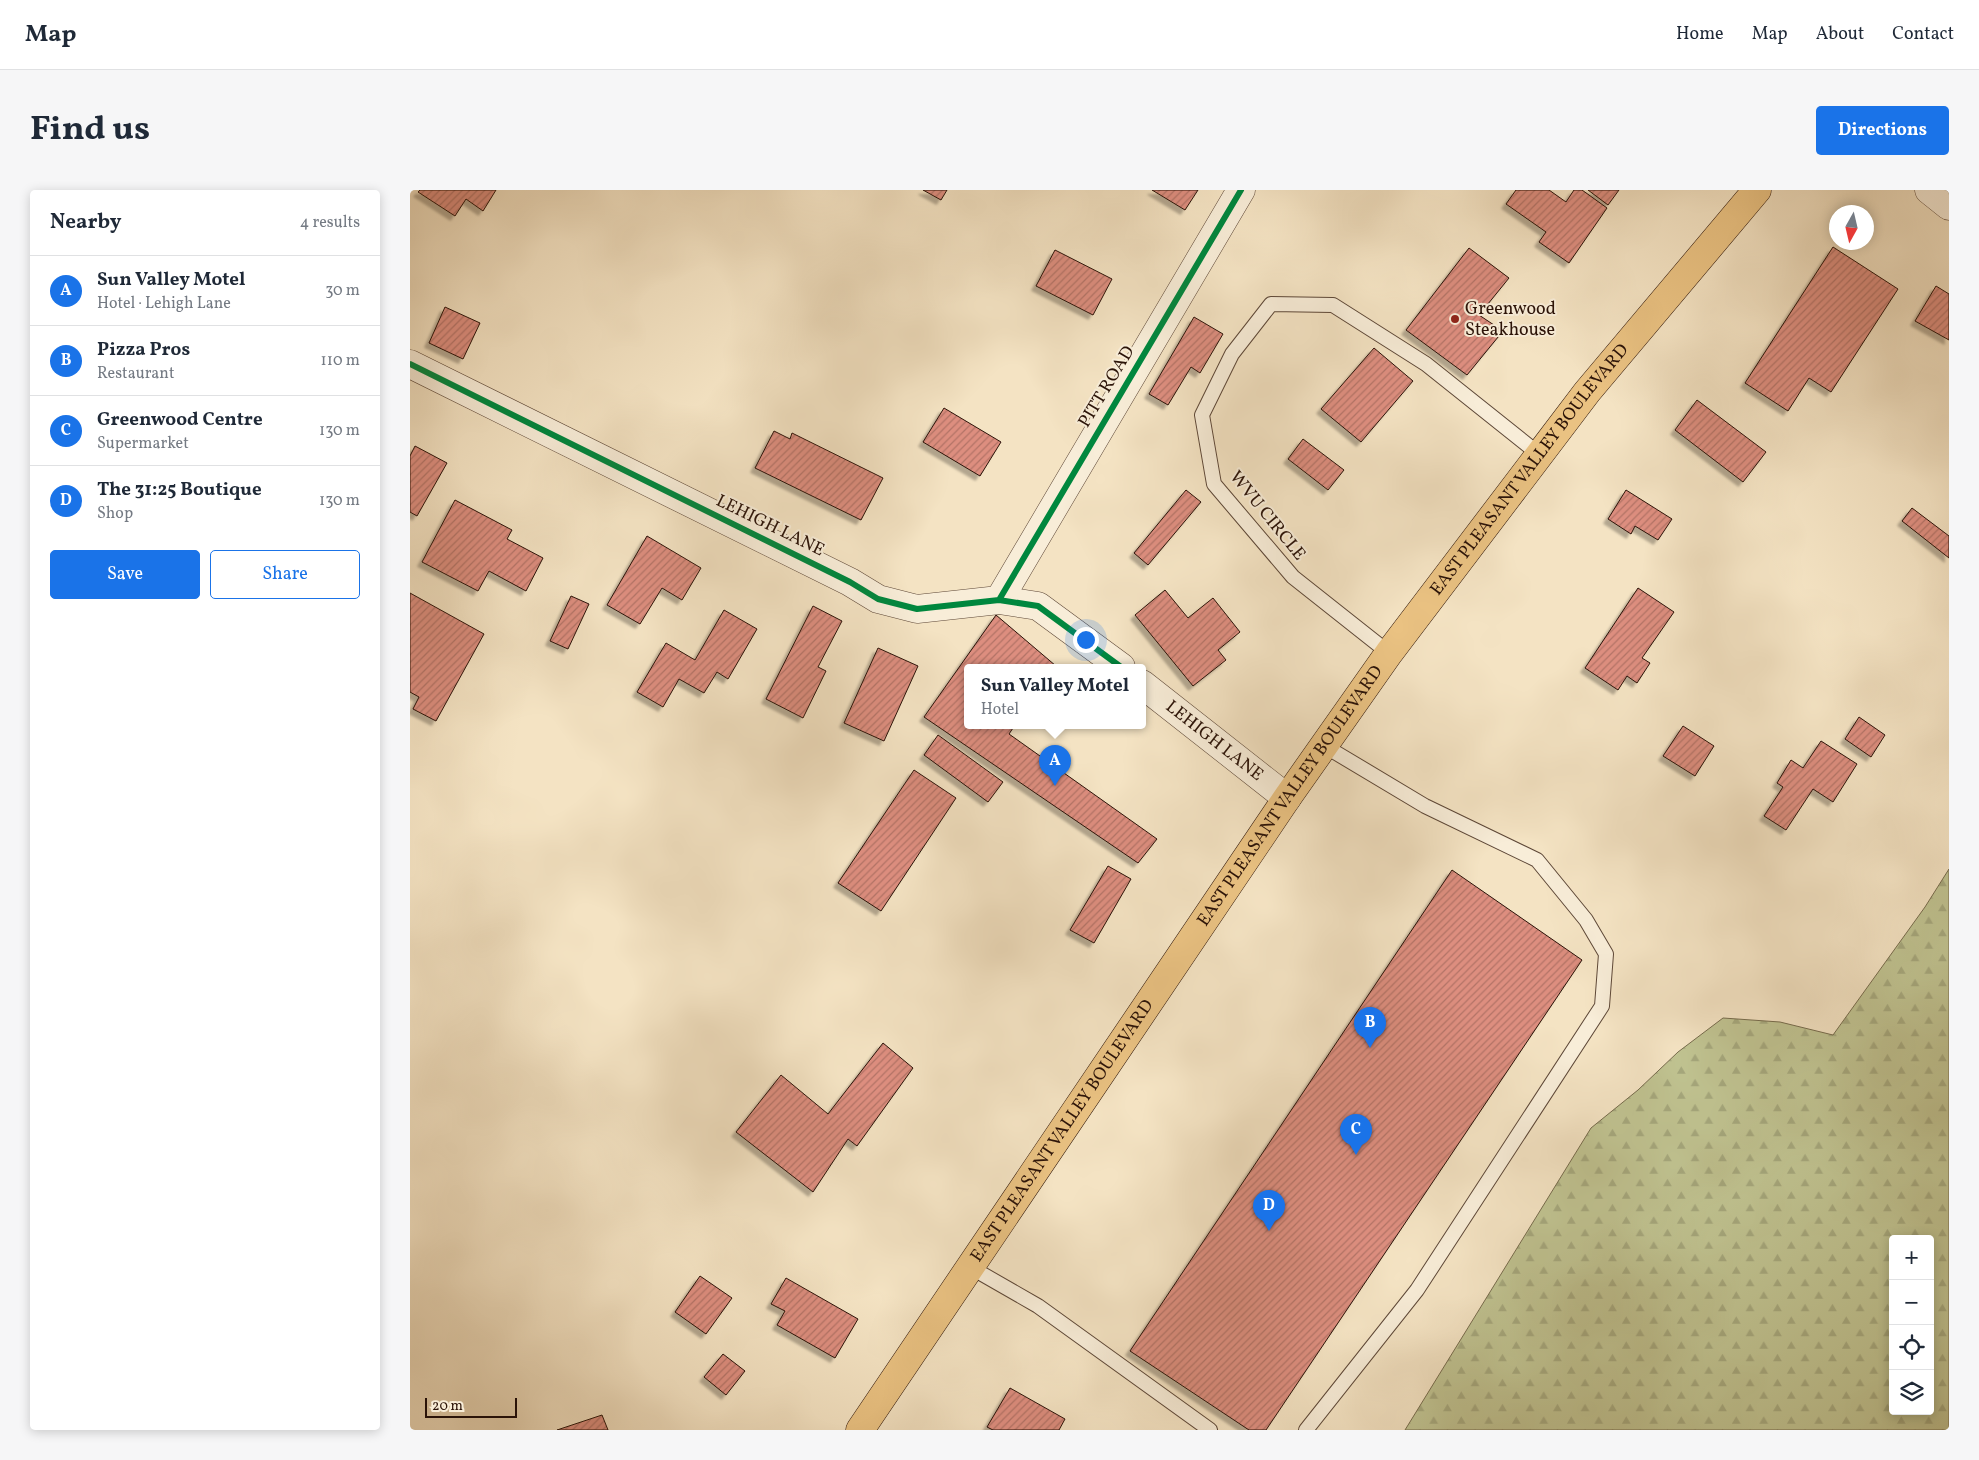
<!DOCTYPE html>
<meta charset="utf-8">
<style>
body{margin:0;font-family:Vollkorn,serif;background:#f6f6f7;color:#1f2937}
.controls{position:absolute;right:15px;bottom:15px;display:grid;overflow:hidden;border-radius:5px;box-shadow:0 2px 12px #0003}
.controls button{width:45px;height:45px;display:grid;place-items:center;padding:0;border:0;border-bottom:1px solid #e0e1e3;background:#fff;color:#1f2937;font:25px sans-serif}
.compass{position:absolute;left:1419px;top:15px;width:45px;height:45px;border-radius:50%;background:#fff;box-shadow:0 2px 12px #0003;rotate:188deg}
.scale{position:absolute;left:15px;bottom:12px;width:92px;box-sizing:border-box;padding-left:5px;border:2px solid #2b1308;border-top:0;font-size:14px;line-height:18px;white-space:nowrap;color:#2b1308;-webkit-text-stroke:4px #f8edd8;paint-order:stroke}
.you{position:absolute;left:675px;top:449px;width:18px;height:18px;margin:-12px;border:4px solid #fff;border-radius:50%;background:#1a73e8;box-shadow:0 0 0 8px #1a73e833}
.badge{display:grid;place-items:center;width:32px;height:32px;border-radius:50%;background:#1a73e8;color:#fff;font-size:16px;font-weight:700}
.pin{position:absolute;translate:-50% -41px;filter:drop-shadow(0 1px 2px #0008)}
.pin::after{content:'';position:absolute;top:26px;width:18px;height:15px;background:inherit;clip-path:polygon(0 0,100% 0,50% 100%)}
.popup{position:absolute;left:554px;top:474px;width:182px;height:65px;box-sizing:border-box;display:grid;place-content:center;border-radius:5px;background:#fff;filter:drop-shadow(0 1px 4px #0005);font-size:16px;white-space:nowrap;color:#747a83}
.popup b{font-size:19px;color:#1f2937}
.popup::after{content:'';position:absolute;left:50%;top:100%;margin-left:-10px;border:10px solid transparent;border-top-color:#fff}
.list{margin:0;padding:0;list-style:none}
h2{display:flex;justify-content:space-between;align-items:center;height:65px;margin:0;padding:0 20px;font-size:21px}
h2 small{font-size:16px;font-weight:400;color:#747a83}
.list li{display:grid;grid-template-columns:32px 1fr auto;gap:15px;align-items:center;box-sizing:border-box;height:70px;padding:0 20px;border-top:1px solid #e0e1e3}
.list b{display:block;font-size:19px;white-space:nowrap}
.list p{margin:0;font-size:16px;white-space:nowrap;color:#747a83}
.list em{font-size:16px;font-style:normal;color:#747a83}
.actions{display:flex;gap:10px;padding:15px 20px}
.actions a{flex:1;padding:11px 0;border:1px solid #1a73e8;border-radius:5px;text-align:center;font-size:18px;color:#1a73e8}
.actions .main{background:#1a73e8;color:#fff}
.icon{flex:none;width:28px;height:28px;fill:none;stroke:currentColor;stroke-width:2;stroke-linecap:round;stroke-linejoin:round}
.map{position:relative;flex:none;width:1539px;height:1240px;overflow:hidden;border-radius:5px}
header{display:flex;align-items:center;gap:30px;box-sizing:border-box;height:70px;padding:0 25px;background:#fff;border-bottom:1px solid #e0e1e3}
header strong{font-size:24px}
nav{display:flex;gap:28px;margin-inline-start:auto;font-size:18px}
.intro{display:flex;align-items:center;justify-content:space-between;box-sizing:border-box;height:120px;padding:0 30px}
h1{margin:0;font-size:35px}
.button{padding:12px 22px;border-radius:5px;background:#1a73e8;color:#fff;font-size:18px;font-weight:700}
main{display:flex;gap:30px;padding:0 30px}
aside{flex:1;background:#fff;border-radius:5px;box-shadow:0 2px 12px #0003}
.map>svg:first-child{display:block}
.forest{fill:url(#forest-firs);stroke:#766b4c;fill-rule:evenodd}
.building{fill:url(#building-hatch);stroke:#2b1308;filter:url(#shadow)}
.lines{fill:none;stroke-linecap:round;stroke-linejoin:round}
.service-casing{stroke:#5d4737;stroke-width:16}
.minor-casing{stroke:#5d4737;stroke-width:29}
.primary-casing{stroke:#2b1308;stroke-width:29}
.service{stroke:#f8edd8;stroke-width:14}
.minor{stroke:#f8edd8;stroke-width:28}
.primary{stroke:#eac282;stroke-width:28}
.cycleway-casing{stroke:#f8edd8;stroke-width:9}
.cycleway{stroke:#00873e;stroke-width:6}
.poi-dot{fill:#8f2418;stroke:#f8edd8;stroke-width:2}
.labels{text-anchor:middle;dominant-baseline:central;stroke-width:4;stroke-linejoin:round;paint-order:stroke}
.poi-label{font-size:18px;fill:#2b1308;stroke:#f8edd8;text-anchor:start}
.street-label{font-size:18px;fill:#2b1308;stroke:#f8edd8}
</style>
<header>
<strong>Map</strong>
<nav><a>Home</a><a>Map</a><a>About</a><a>Contact</a></nav>
</header>
<div class="intro"><h1>Find us</h1><a class="button">Directions</a></div>
<main>
<aside>
<h2>Nearby<small>4 results</small></h2>
<ul class="list">
<li><span class="badge">A</span><div><b>Sun Valley Motel</b><p>Hotel · Lehigh Lane</p></div><em>30 m</em></li>
<li><span class="badge">B</span><div><b>Pizza Pros</b><p>Restaurant</p></div><em>110 m</em></li>
<li><span class="badge">C</span><div><b>Greenwood Centre</b><p>Supermarket</p></div><em>130 m</em></li>
<li><span class="badge">D</span><div><b>The 31:25 Boutique</b><p>Shop</p></div><em>130 m</em></li>
</ul>
<div class="actions"><a class="main">Save</a><a>Share</a></div>
</aside>
<div class="map">
<svg width="1539" height="1240" viewBox="0 0 1539 1240">
<defs>
<pattern id="forest-firs" width="22" height="20" patternUnits="userSpaceOnUse" patternTransform="scale(1.25)"><rect width="22" height="20" fill="#c0c391"/><path d="M5 1l3.5 6h-7zM16 11l3.5 6h-7z" fill="#a5a77c"/></pattern>
<pattern id="building-hatch" width="6" height="6" patternUnits="userSpaceOnUse" patternTransform="scale(1.25)"><rect width="6" height="6" fill="#dd8e7f"/><path d="M-1 1l2-2M0 6l6-6M5 7l2-2" fill="none" stroke="#b37366"/></pattern>
<filter id="shadow"><feDropShadow dx="-4.5" dy="4.5" stdDeviation="1" flood-color="#0004"/></filter>
</defs>
<rect width="100%" height="100%" fill="#f4e3c3"/>
<filter id="stains"><feTurbulence type="fractalNoise" baseFrequency=".004" numOctaves="4"/><feColorMatrix values="0 0 0 0 .2 0 0 0 0 .09 0 0 0 0 .02 0 0 0 .5 -.17"/></filter>
<radialGradient id="worn" r=".72"><stop offset=".6" stop-color="#630" stop-opacity="0"/><stop offset="1" stop-color="#630" stop-opacity=".3"/></radialGradient>
<path class="forest" d="M1539 679V1240H995L1181 938 1228 900 1268 862 1313 828 1370 832 1423 845 1515 717ZM1483 1049H1520V1221H1483Z"/>
<path class="building" d="M10 0H86L73 21 56 9 45 26 8 2Z
M513 0H537L531 10Z
M742 0H788L775 20Z
M1106 0H1139L1156 12 1164 0H1172L1197 18 1159 73 1129 52 1136 42 1096 14Z
M1178 0H1209L1198 15Z
M1423 57 1488 99 1421 202 1399 188 1378 221 1335 193Z
M1059 58 1099 88 1069 125 1093 141 1057 185 996 140Z
M645 60 702 89 683 125 626 96Z
M1526 96 1539 104V150L1505 131Z
M35 117 70 133 53 169 19 153Z
M784 127 813 144 790 183 781 177 758 215 739 204Z
M964 158 1003 191 951 252 911 219Z
M1287 210 1356 262 1333 292 1265 240Z
M534 218 591 252 570 286 513 252Z
M364 241 380 249 382 243 473 288 451 330 345 278Z
M893 249 934 280 918 300 878 269Z
M5 256 37 273 7 326 0 322V266Z
M776 300 791 312 738 375 724 363Z
M1216 300 1262 329 1248 350 1225 336 1221 344 1198 329Z
M45 310 102 340 97 349 133 368 116 401 79 381 68 401 12 372Z
M1502 318 1539 346V368L1492 331Z
M237 346 291 378 272 410 252 398 230 434 197 415Z
M1228 398 1264 422 1232 468 1240 473 1227 493 1217 486 1208 500 1175 478Z
M755 400 778 428 803 408 830 442 808 460 816 470 783 496 725 425Z
M0 403 74 444 26 531 3 519 9 507 0 502Z
M161 406 179 414 158 459 140 451Z
M403 416 432 431 408 477 416 481 393 528 356 509Z
M314 420 347 439 318 489 307 482 294 503 269 489 253 517 227 502 256 453 285 470Z
M586 425 646 476 645 477H558V535H605L599 544 747 649 728 673 514 527Z
M468 458 508 476 474 551 434 533Z
M1449 527 1475 545 1461 567 1435 549Z
M1273 536 1304 556 1285 586 1253 566Z
M528 545 593 592 578 612 514 565Z
M1411 551 1447 574 1423 612 1403 599 1376 640 1354 626 1373 597 1367 593 1381 570 1393 578Z
M504 580 546 608 471 721 428 693Z
M698 676 721 689 684 753 660 740Z
M1042 680 1172 770 856 1240H839L720 1161Z
M473 853 503 878 447 956 438 949 403 1002 326 942 371 885 418 924Z
M290 1086 322 1108 296 1144 265 1122Z
M376 1088 448 1129 425 1168 367 1135 375 1121 361 1114Z
M313 1164 335 1181 316 1205 294 1187Z
M600 1198 655 1229 649 1240H583L577 1237Z
M192 1225 198 1240H147Z"/>
<g class="lines">
<g class="service-casing">
<path id="service" d="M979 463 883 387 804 294 792 225 822 164 861 114 923 115 1016 174 1130 265
M560 1077 628 1116 800 1240
M896 1240 1007 1100 1192 816 1196 764 1176 730 1127 670 1015 616 913 555"/>
</g>
<g class="minor-casing">
<g id="minor">
<path d="M1519 0 1539 16"/>
<path d="M0 174 440 392 468 409 507 419 589 410 628 416 711 477"/>
<path d="M589 410 831 0"/>
<path id="s1" d="M732 494 877 608"/>
</g>
</g>
<g class="primary-casing">
<g id="primary">
<path id="s2" d="M450 1240 877 608 979 463 1177 202 1347 0"/>
</g>
</g>
<use href="#service" class="service"/>
<use href="#minor" class="minor"/>
<use href="#primary" class="primary"/>
<g class="cycleway-casing">
<path id="cycleway" d="M0 174 440 392 468 409 507 419 589 410 628 416 711 477
M589 410 831 0"/>
</g>
<use href="#cycleway" class="cycleway"/>
</g>
<circle class="poi-dot" cx="1045" cy="129" r="5"/>
<g class="labels">
<g class="poi-label">
<text x="1055" y="119">Greenwood<tspan x="1055" dy="21">Steakhouse</tspan></text>
</g>
<g class="street-label">
<text transform="translate(697 197) rotate(-59)">PITT ROAD</text>
<text stroke="none"><textPath href="#s2" startOffset="1171">EAST PLEASANT VALLEY BOULEVARD</textPath></text>
<text transform="translate(857 326) rotate(51)">WVU CIRCLE</text>
<text transform="translate(360 336) rotate(26)">LEHIGH LANE</text>
<text stroke="none"><textPath href="#s1" startOffset="92">LEHIGH LANE</textPath></text>
<text stroke="none"><textPath href="#s2" startOffset="766">EAST PLEASANT VALLEY BOULEVARD</textPath></text>
<text stroke="none"><textPath href="#s2" startOffset="361">EAST PLEASANT VALLEY BOULEVARD</textPath></text>
</g>
</g>
<rect width="100%" height="100%" filter="url(#stains)"/>
<rect width="100%" height="100%" fill="url(#worn)"/>
</svg>
<div class="controls">
<button>+</button>
<button>−</button>
<button><svg class="icon" aria-label="locate" viewBox="0 0 24 24"><circle cx="12" cy="12" r="6"/><path d="M12 2v4M12 18v4M2 12h4M18 12h4"/></svg></button>
<button><svg class="icon" aria-label="layers" viewBox="0 0 24 24"><path d="M12 4l9 5-9 5-9-5zM3 14l9 5 9-5"/></svg></button>
</div>
<svg class="compass" viewBox="-18 -18 36 36"><path d="M0-13l5 13h-10z" fill="#e53935"/><path d="M0 13l5-13h-10z" fill="#747a83"/></svg>
<div class="scale">20 m</div>
<div class="you"></div>
<div class="pin badge" style="left:645px;top:596px">A</div>
<div class="popup"><b>Sun Valley Motel</b>Hotel</div>
<div class="pin badge" style="left:960px;top:858px">B</div>
<div class="pin badge" style="left:946px;top:965px">C</div>
<div class="pin badge" style="left:859px;top:1041px">D</div>
</div>
</main>
